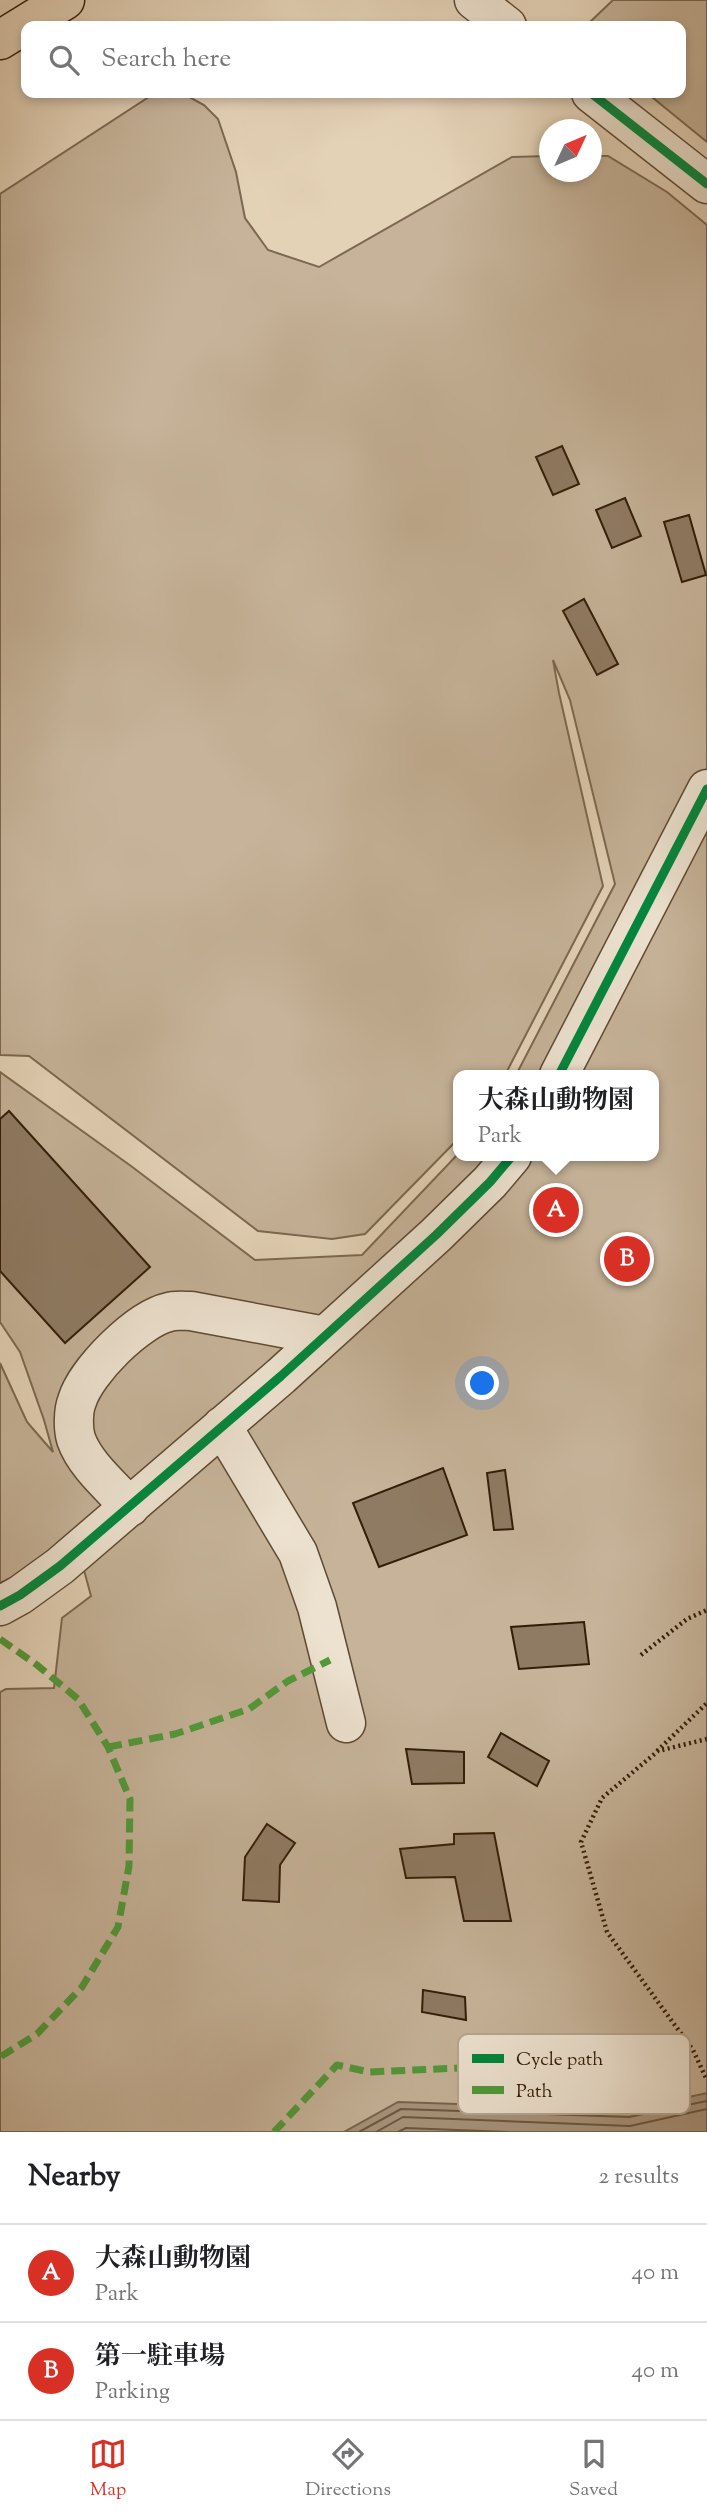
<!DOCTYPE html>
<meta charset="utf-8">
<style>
body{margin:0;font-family:"Sorts Mill Goudy","Noto Serif JP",serif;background:#f6f6f6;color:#202124}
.compass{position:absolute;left:539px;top:119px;width:63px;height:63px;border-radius:50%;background:#fff;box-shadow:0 4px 10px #0003;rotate:46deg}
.you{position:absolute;left:483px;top:1384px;width:24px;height:24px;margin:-18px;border:5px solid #fff;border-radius:50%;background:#1a73e8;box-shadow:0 0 0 10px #1a73e833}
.badge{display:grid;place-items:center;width:46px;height:46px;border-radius:50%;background:#d93025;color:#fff;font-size:23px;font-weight:700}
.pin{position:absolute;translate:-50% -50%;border:4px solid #fff;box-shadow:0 2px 7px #0006}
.popup{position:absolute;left:453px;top:1070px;width:206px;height:91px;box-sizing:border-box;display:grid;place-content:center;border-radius:14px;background:#fff;filter:drop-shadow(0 2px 5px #0005);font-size:23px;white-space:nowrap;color:#757577}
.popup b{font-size:26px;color:#202124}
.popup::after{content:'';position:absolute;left:50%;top:100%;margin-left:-14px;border:14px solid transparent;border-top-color:#fff}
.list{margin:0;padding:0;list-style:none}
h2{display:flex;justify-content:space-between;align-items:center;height:91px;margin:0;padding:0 28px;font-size:30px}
h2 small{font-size:23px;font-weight:400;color:#757577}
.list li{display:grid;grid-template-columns:46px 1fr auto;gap:21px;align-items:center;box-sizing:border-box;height:98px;padding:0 28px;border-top:2px solid #e0e0e0}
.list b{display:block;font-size:26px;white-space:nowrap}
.list p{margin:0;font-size:23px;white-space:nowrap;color:#757577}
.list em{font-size:23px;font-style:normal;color:#757577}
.icon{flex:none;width:38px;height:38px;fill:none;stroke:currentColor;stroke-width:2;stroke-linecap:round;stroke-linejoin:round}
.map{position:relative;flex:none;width:707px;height:2132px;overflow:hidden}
.search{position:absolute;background:#fff;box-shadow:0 4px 10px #0003;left:21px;right:21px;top:21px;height:77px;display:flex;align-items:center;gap:18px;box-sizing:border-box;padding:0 24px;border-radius:14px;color:#757577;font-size:26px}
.sheet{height:287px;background:#fff}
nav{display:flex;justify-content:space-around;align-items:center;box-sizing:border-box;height:98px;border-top:2px solid #e0e0e0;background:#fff;font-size:19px;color:#757577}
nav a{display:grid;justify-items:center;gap:4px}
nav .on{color:#d93025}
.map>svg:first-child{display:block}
.green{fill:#c6b399;stroke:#7c6850;stroke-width:2}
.water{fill:#a7947c;stroke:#78644e;stroke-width:2}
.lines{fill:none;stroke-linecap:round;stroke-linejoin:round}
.shore{stroke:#6c5842;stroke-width:2}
.building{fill:#8f7b63;stroke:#321d08;stroke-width:2}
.minor-casing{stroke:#5e4a34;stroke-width:41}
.highway-casing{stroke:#321d08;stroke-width:41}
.path{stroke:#321d08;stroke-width:4.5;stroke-dasharray:2 3.5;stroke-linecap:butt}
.minor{stroke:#ede2d0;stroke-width:38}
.highway{stroke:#e4d2b7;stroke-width:38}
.quiet{stroke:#509a3a;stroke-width:7;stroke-dasharray:14 7;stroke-linecap:butt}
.cycleway-casing{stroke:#ede2d0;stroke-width:13}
.cycleway{stroke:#00873e;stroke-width:9}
.key{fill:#ede2d0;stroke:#b5a794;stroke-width:2}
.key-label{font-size:19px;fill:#321d08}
</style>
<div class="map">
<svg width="707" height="2132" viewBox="0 0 707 2132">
<rect width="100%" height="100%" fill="#e4d2b7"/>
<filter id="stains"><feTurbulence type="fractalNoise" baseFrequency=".00286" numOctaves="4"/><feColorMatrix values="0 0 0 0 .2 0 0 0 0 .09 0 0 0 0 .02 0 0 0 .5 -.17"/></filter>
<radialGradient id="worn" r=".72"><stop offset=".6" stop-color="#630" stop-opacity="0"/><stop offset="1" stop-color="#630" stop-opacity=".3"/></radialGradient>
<path class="green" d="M613 0H707V142L647 93H681V26H589V23Z
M155 93H182L204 105 218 119 236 172 245 218 268 250 319 267 512 157 549 156 550 172H592V156H608L667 192 707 225V2132H0V1692L6 1689 54 1688 62 1618 91 1596 74 1533 46 1561 0 1583V1363L27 1422 53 1452 44 1420 20 1352 0 1322V1072L131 1166 255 1260 362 1255 458 1154V1156H654V1075H516L615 884 570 700 553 660 559 693 603 886 505 1075H458V1139L365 1234 332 1239 258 1231 29 1056 0 1055V194Z"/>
<path class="water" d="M707 2093V2132H344L398 2102 630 2110Z"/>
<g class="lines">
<path class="shore" d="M359 2132 401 2109 629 2117 707 2101
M376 2132 403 2117 630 2126 707 2109
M398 2132 406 2128 508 2132"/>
</g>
<path class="building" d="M562 446 579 484 553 495 536 457Z
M625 498 641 536 612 548 596 510Z
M689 515 706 575 682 582 664 522Z
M584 599 618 664 597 675 563 611Z
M9 1111 150 1267 65 1343 0 1271V1119Z
M443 1468 467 1535 379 1567 353 1503Z
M505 1470 513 1529 494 1530 487 1473Z
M584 1622 589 1664 519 1669 511 1627Z
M501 1733 549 1761 537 1786 488 1757Z
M406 1749 464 1752V1783L412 1784Z
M267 1824 295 1843 280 1865 279 1902 243 1900 245 1857Z
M494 1833 511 1921H464L455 1877 406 1878 400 1849 454 1844V1834Z
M423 1990 465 1997 466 2020 422 2012Z"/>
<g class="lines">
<g class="minor-casing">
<path id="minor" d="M474 0 507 26
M591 93 707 184
M559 1075 707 789
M222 1426 298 1553 317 1607 346 1723
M130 1507C112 1487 85 1465 76 1439 73 1429 73 1411 77 1401 86 1371 138 1319 169 1312 175 1310 184 1311 191 1311L325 1336
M0 1606 20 1595 60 1566 281 1376 436 1235 490 1182 512 1156"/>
</g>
<g class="highway-casing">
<path id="highway" d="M0 40 65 0"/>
</g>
<path class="path" d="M641 1655 687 1619 707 1610
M707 1739 658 1751 602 1798 581 1842 607 1932 693 2050 707 2080
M657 1751 707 1703"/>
<use href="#minor" class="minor"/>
<use href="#highway" class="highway"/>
<path class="quiet" d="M0 1639 37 1665 78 1699 108 1747 130 1799 129 1866 118 1927 82 1987 37 2034 0 2057
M108 1747 175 1734 249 1709 288 1681 330 1660
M274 2132 337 2065 369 2072 505 2066 566 2087 693 2050"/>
<g class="cycleway-casing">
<path id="cycleway" d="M591 93 707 184
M559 1075 707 789
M0 1606 20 1595 60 1566 281 1376 436 1235 490 1182 512 1156"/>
</g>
<use href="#cycleway" class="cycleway"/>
</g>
<rect x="458" y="2034" width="232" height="80" rx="10" class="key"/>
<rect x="472" y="2054" width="32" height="9" fill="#00873e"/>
<rect x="472" y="2086" width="32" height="8" fill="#509a3a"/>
<g class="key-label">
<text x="516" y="2065">Cycle path</text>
<text x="516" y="2097">Path</text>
</g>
<rect width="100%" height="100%" filter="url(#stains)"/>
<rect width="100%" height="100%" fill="url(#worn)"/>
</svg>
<svg class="compass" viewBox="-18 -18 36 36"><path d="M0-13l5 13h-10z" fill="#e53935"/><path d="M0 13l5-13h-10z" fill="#757577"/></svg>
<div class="you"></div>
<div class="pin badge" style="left:556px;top:1210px">A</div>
<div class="popup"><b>大森山動物園</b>Park</div>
<div class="pin badge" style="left:627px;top:1259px">B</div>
<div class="search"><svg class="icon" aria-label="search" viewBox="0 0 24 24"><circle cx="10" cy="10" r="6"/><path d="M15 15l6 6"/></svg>Search here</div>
</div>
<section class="sheet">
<h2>Nearby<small>2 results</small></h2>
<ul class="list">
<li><span class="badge">A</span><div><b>大森山動物園</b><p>Park</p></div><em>40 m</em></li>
<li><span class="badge">B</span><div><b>第一駐車場</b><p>Parking</p></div><em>40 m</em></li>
</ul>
</section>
<nav>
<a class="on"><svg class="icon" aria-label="map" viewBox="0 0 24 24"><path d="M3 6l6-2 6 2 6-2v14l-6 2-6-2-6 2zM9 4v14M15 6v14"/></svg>Map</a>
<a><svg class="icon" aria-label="directions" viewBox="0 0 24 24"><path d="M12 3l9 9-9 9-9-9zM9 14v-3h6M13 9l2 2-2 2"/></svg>Directions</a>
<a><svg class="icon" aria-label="saved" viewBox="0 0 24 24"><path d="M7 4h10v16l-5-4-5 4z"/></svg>Saved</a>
</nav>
